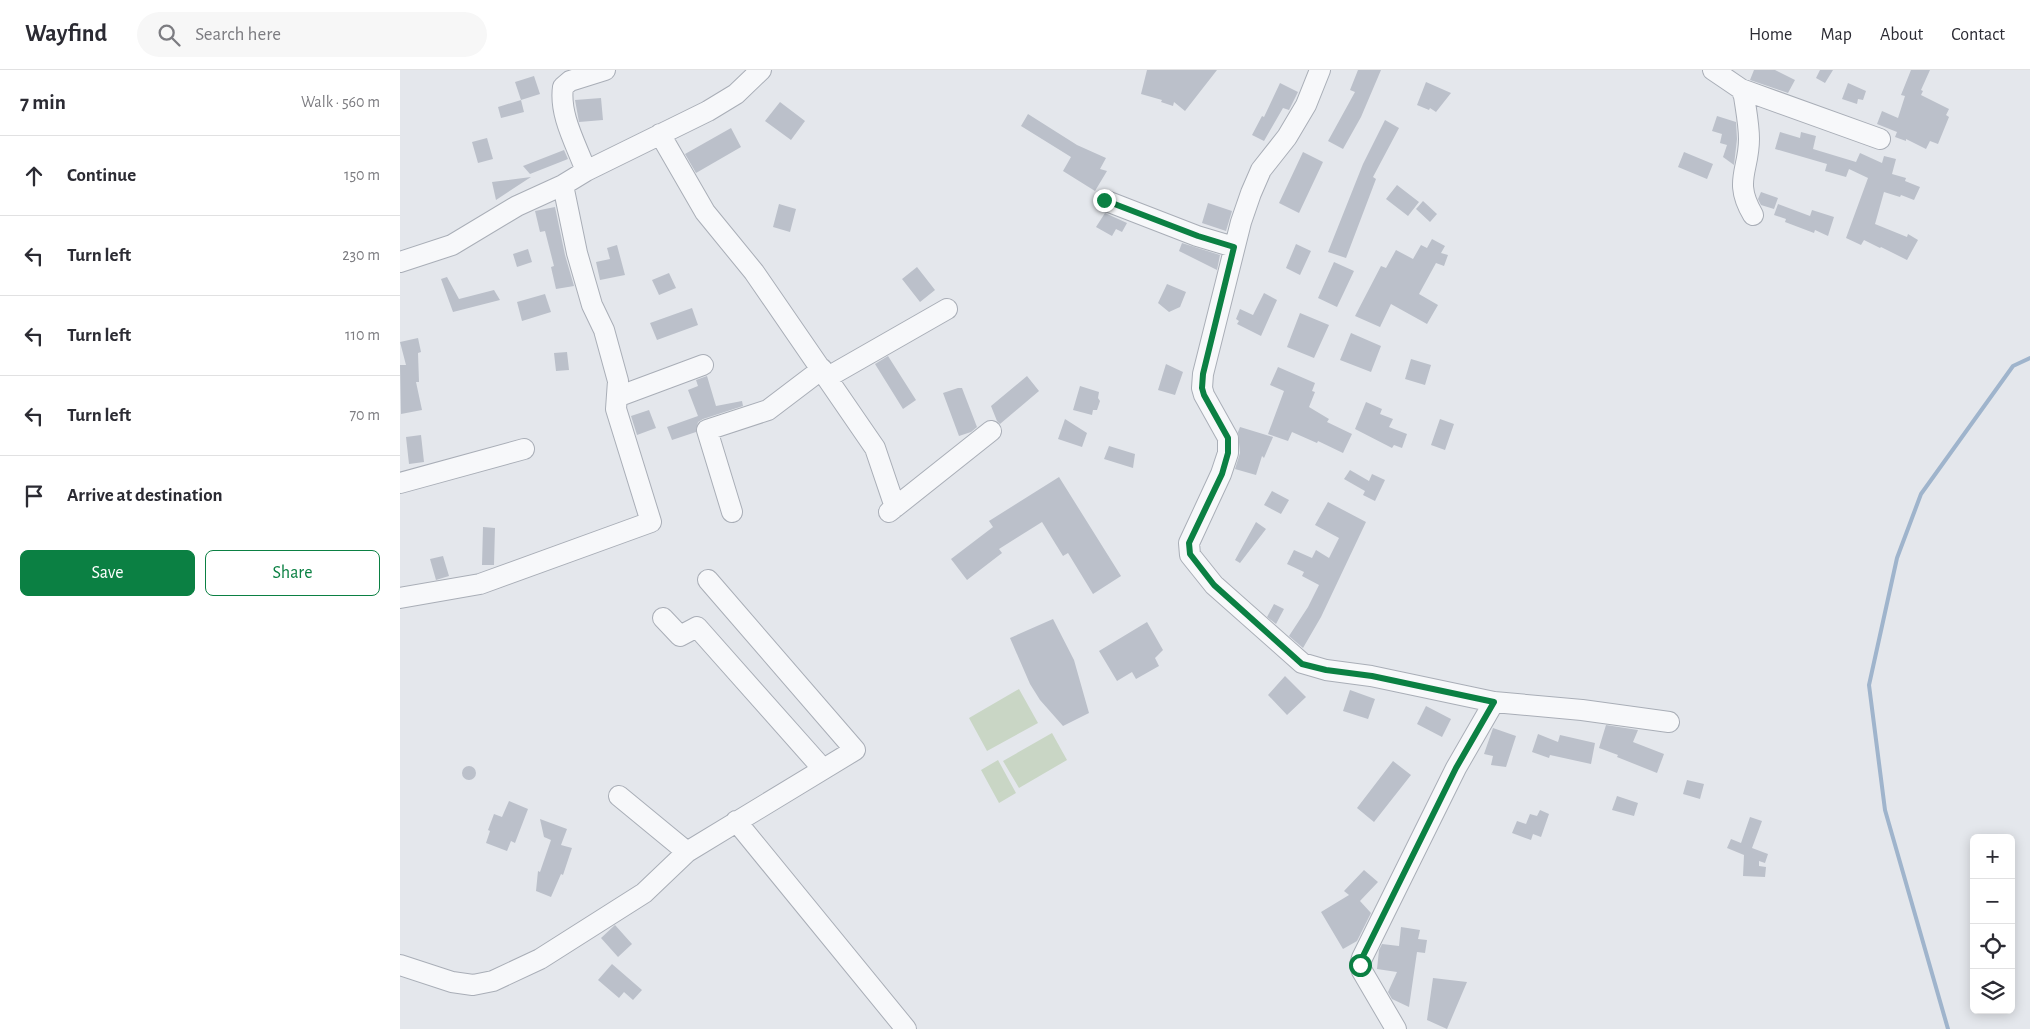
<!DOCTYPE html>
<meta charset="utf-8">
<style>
body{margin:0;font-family:"Alegreya Sans",sans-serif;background:#f7f7f7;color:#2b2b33}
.controls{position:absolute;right:15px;bottom:15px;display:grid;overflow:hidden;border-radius:8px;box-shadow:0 2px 12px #0003}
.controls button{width:45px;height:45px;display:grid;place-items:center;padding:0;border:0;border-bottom:1px solid #e1e1e2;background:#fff;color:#2b2b33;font:25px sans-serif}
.stop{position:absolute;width:15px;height:15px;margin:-11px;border:4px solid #0b8043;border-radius:50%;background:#fff}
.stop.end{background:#0b8043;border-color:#fff;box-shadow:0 1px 5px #0008}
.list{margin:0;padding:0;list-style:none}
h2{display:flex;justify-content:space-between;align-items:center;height:65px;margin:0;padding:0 20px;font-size:21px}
h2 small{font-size:16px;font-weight:400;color:#7c7c81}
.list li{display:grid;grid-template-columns:32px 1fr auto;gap:15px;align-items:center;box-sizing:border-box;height:80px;padding:0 20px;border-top:1px solid #e1e1e2}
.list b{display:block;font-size:19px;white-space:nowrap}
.list em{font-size:16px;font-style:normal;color:#7c7c81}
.actions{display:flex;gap:10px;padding:15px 20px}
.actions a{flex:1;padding:11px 0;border:1px solid #0b8043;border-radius:8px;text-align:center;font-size:18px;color:#0b8043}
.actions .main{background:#0b8043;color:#fff}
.icon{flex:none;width:28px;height:28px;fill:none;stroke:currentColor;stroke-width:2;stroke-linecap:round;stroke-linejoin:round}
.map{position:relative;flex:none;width:1630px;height:959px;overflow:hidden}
header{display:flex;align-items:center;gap:30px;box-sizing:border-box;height:70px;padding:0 25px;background:#fff;border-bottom:1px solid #e1e1e2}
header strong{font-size:24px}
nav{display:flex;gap:28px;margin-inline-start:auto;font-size:18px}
.search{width:350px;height:45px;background:#f7f7f7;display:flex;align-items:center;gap:12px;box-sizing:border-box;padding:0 18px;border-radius:28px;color:#7c7c81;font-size:19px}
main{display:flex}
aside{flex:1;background:#fff}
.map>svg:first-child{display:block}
.green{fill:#c9d6c5}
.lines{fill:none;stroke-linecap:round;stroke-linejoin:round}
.stream{stroke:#9fb4cc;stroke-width:4}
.building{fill:#bbc0ca}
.minor-casing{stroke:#a9aeb7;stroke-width:22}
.minor{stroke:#f7f8fa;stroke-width:20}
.route{stroke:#0b8043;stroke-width:6}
</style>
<header>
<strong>Wayfind</strong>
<div class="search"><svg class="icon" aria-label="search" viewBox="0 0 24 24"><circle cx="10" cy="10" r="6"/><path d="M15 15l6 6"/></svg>Search here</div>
<nav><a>Home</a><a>Map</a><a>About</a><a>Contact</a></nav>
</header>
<main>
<aside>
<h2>7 min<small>Walk · 560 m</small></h2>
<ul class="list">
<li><svg class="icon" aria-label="ahead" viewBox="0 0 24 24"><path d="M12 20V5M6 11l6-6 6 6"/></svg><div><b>Continue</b></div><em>150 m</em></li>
<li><svg class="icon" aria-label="left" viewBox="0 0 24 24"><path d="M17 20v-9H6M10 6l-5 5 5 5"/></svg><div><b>Turn left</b></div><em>230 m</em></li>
<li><svg class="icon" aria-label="left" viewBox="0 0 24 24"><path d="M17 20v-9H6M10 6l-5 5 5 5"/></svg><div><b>Turn left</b></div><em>110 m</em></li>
<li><svg class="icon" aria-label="left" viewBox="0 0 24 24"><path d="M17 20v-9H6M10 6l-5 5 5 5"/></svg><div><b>Turn left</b></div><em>70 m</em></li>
<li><svg class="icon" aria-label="arrive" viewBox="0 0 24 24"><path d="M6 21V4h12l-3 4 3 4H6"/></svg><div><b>Arrive at destination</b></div></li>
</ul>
<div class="actions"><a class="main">Save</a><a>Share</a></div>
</aside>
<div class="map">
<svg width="1630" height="959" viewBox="0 0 1630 959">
<rect width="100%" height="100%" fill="#e4e7ec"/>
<path class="green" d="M619 619 638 653 587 681 569 648Z
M652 663 667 690 619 718 603 691Z
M598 690 616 723 599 733 581 700Z"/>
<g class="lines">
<path class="stream" d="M1548 959 1485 740 1469 615 1497 488 1521 424 1613 296 1630 288"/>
</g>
<path class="building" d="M747 0H817L785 41 774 32 773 36 761 32 762 30 741 24Z
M958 0H981L961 47 943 79 928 71 955 22 950 20Z
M1354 0H1375L1395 10 1388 23 1350 10Z
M1420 0H1433L1425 13 1416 8Z
M1511 0H1530L1521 20 1523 21 1521 25 1549 39 1546 45 1549 47 1538 74 1530 71 1526 79 1506 69V71L1495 67 1497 62 1477 54 1482 41 1498 48 1505 26 1501 25Z
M134 6 140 24 121 30 115 12Z
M1026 12 1051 23 1036 42 1030 38 1029 40 1017 35Z
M880 13 898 22 889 40 883 38 864 71 852 65 862 46 864 47Z
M1448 13 1466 21 1463 30 1458 29 1457 34 1442 29Z
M201 28 203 50 179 52 175 30Z
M121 30 124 42 101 48 98 37Z
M380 32 405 51 391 70 365 51Z
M628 44 677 75 706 88 700 99 707 101 695 121 663 101 671 87 621 56Z
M1317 46 1336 52 1337 69 1334 95 1323 87 1327 75 1320 73 1322 64 1312 61Z
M985 50 999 58 973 107 976 109 946 188 928 182 963 94Z
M331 58 341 77 296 103 285 84Z
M1380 62 1400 68 1401 62 1416 66 1413 79 1456 92 1460 83 1482 93 1484 86 1496 89 1492 104 1506 108 1505 111 1520 117 1514 130 1501 125 1500 127 1484 122 1475 154 1507 167 1508 164 1518 170 1507 190 1481 177 1480 178 1464 170 1461 175 1446 168 1468 108 1449 99 1446 107 1425 101 1427 94 1375 79Z
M87 68 93 89 78 93 72 72Z
M164 80 168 89 130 104 123 96Z
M903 82 923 92 899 143 879 133Z
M1284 82 1313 94 1307 109 1278 97Z
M131 107 96 130 92 112Z
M997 115 1019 132 1008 146 986 129Z
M1361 122 1378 128 1374 139 1361 135 1358 129Z
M1023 131 1037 144 1030 152 1016 139Z
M808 133 832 141 826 161 802 153Z
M379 134 396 139 390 162 373 157Z
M1378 134 1410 146 1412 140 1434 147 1428 166 1415 160 1414 163 1385 152 1386 149 1374 145Z
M155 137 165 185 174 216 156 219 151 197 154 196 145 161 140 162 135 141Z
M705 143 727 153 722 162 716 159 712 166 696 157Z
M1032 169 1045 176 1041 183 1048 185 1044 196 1036 193 1019 224 1038 235 1027 254 991 234 980 257 955 246 981 196 986 198 996 180 1013 189 1021 175 1027 178Z
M782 173 820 185 817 200 779 181Z
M896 174 911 181 900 205 886 198Z
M217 175 225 205 200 210 196 192 210 189 207 178Z
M128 179 132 192 117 197 113 184Z
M934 192 954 201 937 237 918 228Z
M517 197 535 220 520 232 502 209Z
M269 203 276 218 259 225 252 210Z
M47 207 59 229 94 220 100 230 53 242 41 209Z
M767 214 786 222 780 237 769 242 758 233Z
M864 223 877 230 861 266 837 254 839 251 836 249 840 239 853 245Z
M145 224 151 242 122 251 117 232Z
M292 238 298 255 257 270 250 253Z
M900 243 929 255 914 288 887 277Z
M951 263 981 276 971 302 940 290Z
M18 268 21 282 18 283 19 312H16L22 340 1 344 0 295H6L0 272Z
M167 282 169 300 156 301 154 283Z
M488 286 516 330 503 339 475 294Z
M1011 289 1031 295 1025 315 1005 309Z
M766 294 783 302 775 325 758 320Z
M878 297 915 313 912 321 915 322 909 337 929 349 927 352 952 364 943 383 918 371 917 373 892 362 888 371 868 364 884 321 870 315Z
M307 306 316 336 342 331 343 336 303 349 298 352 296 362 272 370 267 357 298 346 288 320 298 316 296 310Z
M627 306 639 321 600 354 597 351 591 336Z
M680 316 699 322 698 328 700 331 697 340H693L692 345 673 340Z
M558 318H562L577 357 571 362 559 366 543 323Z
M966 332 982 339 980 344 993 349 989 357 1007 364 1002 378 994 375 992 378 955 359Z
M249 340 256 358 237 365 231 346Z
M665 349 687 363 682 377 658 369Z
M1040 349 1054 354 1045 380 1031 375Z
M840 357 873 367 864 388 862 386 856 405 835 399 840 383 838 362Z
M21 365 24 392 9 394 6 367Z
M709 376 735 384 733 398 704 389Z
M950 400 969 411 972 404 985 410 975 431 963 425 965 421 944 409Z
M659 407 721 506 693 524 668 483 663 486 642 452 599 479 602 483 567 510 551 489 593 457 589 451Z
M872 421 889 430 881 444 864 435Z
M928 432 966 452 921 547 903 578 889 566 908 537 919 515 902 506 904 502 887 494 894 480 912 488 916 480 929 488 939 468 915 455Z
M856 452 866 459 840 493 835 490Z
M83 457 95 458 94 495H82Z
M43 486 49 506 36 510 30 489Z
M874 534 884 539 876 554 867 547Z
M653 549 674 590 689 643 663 656 640 630 630 614 610 568Z
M747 552 763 580 755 588 759 596 736 609 732 602 717 611 699 581Z
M885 606 906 627 887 645 868 625Z
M950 620 975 629 968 649 943 641Z
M1026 636 1051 649 1042 667 1017 654Z
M1206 655 1238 660 1233 672 1264 684 1257 703 1217 687 1218 685 1199 678Z
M1093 658 1116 666 1106 697 1091 695 1093 686 1084 684Z
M1138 664 1158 672 1160 665 1195 673 1191 694 1150 685 1149 688 1132 682Z
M993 691 1011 705 974 752 957 738Z
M62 703a7 7 0 1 1 14 0a7 7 0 1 1-14 0Z
M1287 710 1304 714 1300 729 1283 724Z
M1217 726 1238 733 1234 746 1212 740Z
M109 731 128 739 115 773 111 771 107 781 86 773 90 761 88 760 94 744 102 747Z
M1140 740 1149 744 1141 767 1133 764 1131 770 1112 763 1117 751 1126 754 1130 744 1137 746Z
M1350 747 1362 751 1352 778 1368 784 1365 793 1359 791V796L1366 797 1365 807 1343 806 1344 785 1327 778 1331 769 1341 773Z
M140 749 167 759 161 775 172 778 163 805 161 804 151 827 136 821 138 801 140 802 151 770 144 767Z
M964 800 978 812 960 831 971 843 957 871 943 879 921 842 949 825 944 821Z
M215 855 232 874 218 887 201 868Z
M1001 857 1020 860 1018 869 1027 870 1025 883 1017 882 1009 937 992 929 988 922 997 902 977 899 979 880 982 874 999 876Z
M212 894 242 920 233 930 224 922 219 928 198 910Z
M1033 908 1067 912 1047 959 1027 950Z"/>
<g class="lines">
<g class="minor-casing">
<path id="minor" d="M920 0 906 35 887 67 861 100 851 123 841 152 803 304 802 318 804 325 828 368V383L821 404 789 473 790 485 814 515 902 593 926 600 971 606 1094 632 1182 640 1269 652
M1313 0 1341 19 1480 69
M1341 19 1344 26C1346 40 1349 55 1349 69 1349 101 1333 111 1353 145
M260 64 305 142 354 202 475 378 495 437
M186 101C176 74 159 45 163 17L170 11 205 0
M704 130 797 166 834 177
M0 192 52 175 117 136 163 115 186 101 308 41 336 24 361 0
M428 307 547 239
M217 327 303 295
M0 413 124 379
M332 442 307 360 368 340 422 299
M489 442 591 361
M0 528 80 514 251 452 216 339 218 311 204 260 192 235 177 183 163 115
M263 548 280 566 297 557 423 699
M219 726 287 782
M336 751 506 959
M0 895 52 912 73 915 93 911 140 889 244 823 287 782 455 680 308 510
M996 959 962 901 960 895 962 888 1056 698 1094 632"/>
</g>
<use href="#minor" class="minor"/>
</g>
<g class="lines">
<path class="route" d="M704 130 798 166 834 177 803 304 802 318 804 325 828 368V383L822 404 789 473 790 484 814 515 902 594 926 600 972 606 1094 632 1056 698 962 888 960 895"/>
</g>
</svg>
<div class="controls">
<button>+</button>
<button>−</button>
<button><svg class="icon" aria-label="locate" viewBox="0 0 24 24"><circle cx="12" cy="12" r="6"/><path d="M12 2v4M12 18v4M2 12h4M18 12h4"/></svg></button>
<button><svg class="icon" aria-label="layers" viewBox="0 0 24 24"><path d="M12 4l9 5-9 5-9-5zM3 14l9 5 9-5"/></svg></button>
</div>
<div class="stop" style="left:960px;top:895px"></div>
<div class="stop end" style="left:704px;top:130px"></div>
</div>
</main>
